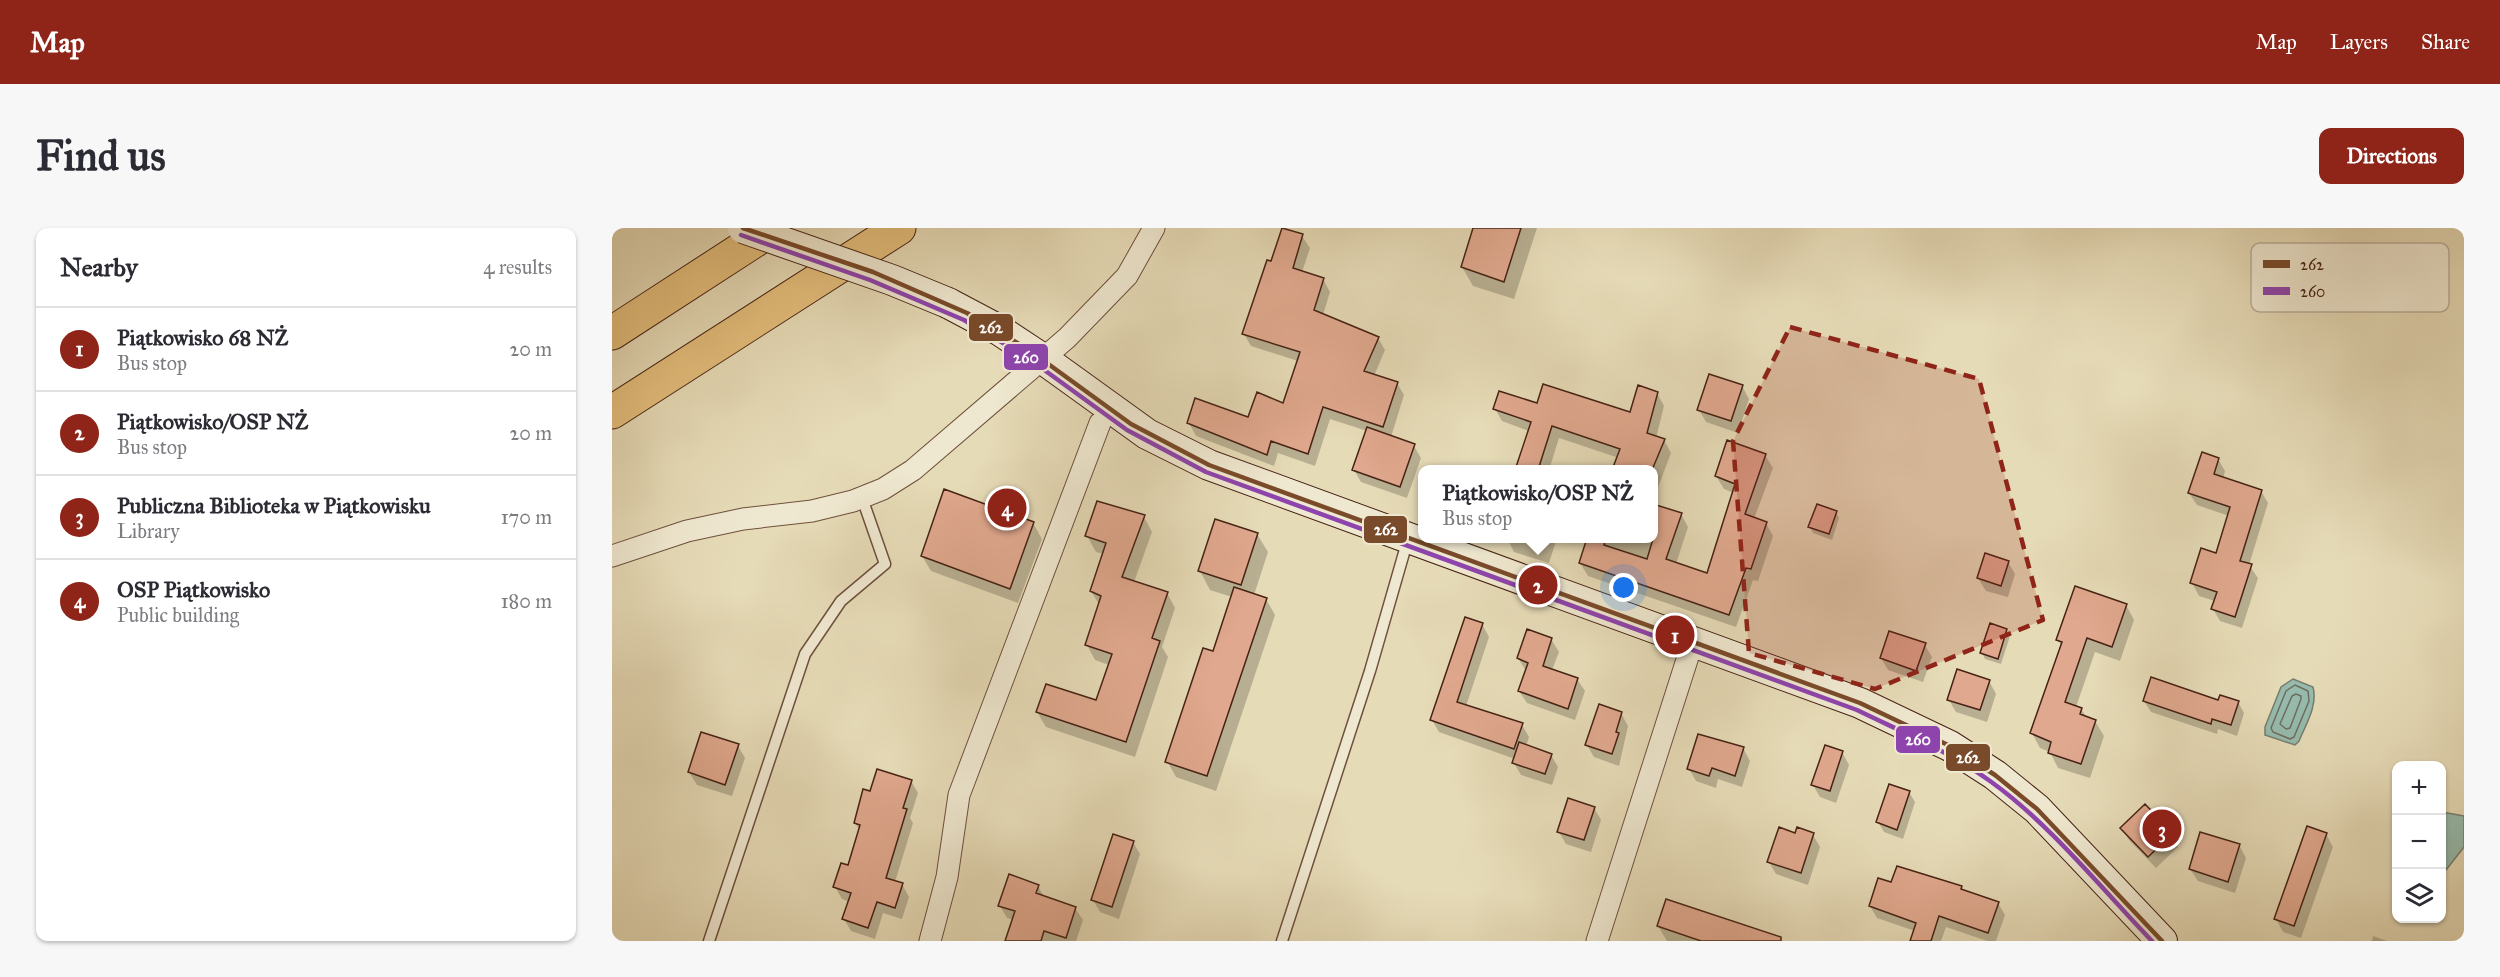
<!DOCTYPE html>
<meta charset="utf-8">
<style>
body{margin:0;font-family:"IM FELL Great Primer",serif;background:#f7f7f7;color:#2b2b33}
.controls{position:absolute;right:18px;bottom:18px;display:grid;overflow:hidden;border-radius:12px;box-shadow:0 2px 4px #0004}
.controls button{width:54px;height:54px;display:grid;place-items:center;padding:0;border:0;border-bottom:2px solid #e1e1e2;background:#fff;color:#2b2b33;font:30px sans-serif}
.you{position:absolute;left:1012px;top:360px;width:21px;height:21px;margin:-15px;border:4px solid #fff;border-radius:50%;background:#1a73e8;box-shadow:0 0 0 9px #1a73e833}
.badge{display:grid;place-items:center;width:39px;height:39px;border-radius:50%;background:#8f2418;color:#fff;font-size:20px;font-weight:700}
.pin{position:absolute;translate:-50% -50%;border:3px solid #fff;box-shadow:0 2px 6px #0006}
.popup{position:absolute;left:806px;top:237px;width:240px;height:78px;box-sizing:border-box;display:grid;place-content:center;border-radius:12px;background:#fff;filter:drop-shadow(0 2px 4px #0005);font-size:20px;white-space:nowrap;color:#7c7c81}
.popup b{font-size:22px;color:#2b2b33}
.popup::after{content:'';position:absolute;left:50%;top:100%;margin-left:-12px;border:12px solid transparent;border-top-color:#fff}
.list{margin:0;padding:0;list-style:none}
h2{display:flex;justify-content:space-between;align-items:center;height:78px;margin:0;padding:0 24px;font-size:26px}
h2 small{font-size:20px;font-weight:400;color:#7c7c81}
.list li{display:grid;grid-template-columns:39px 1fr auto;gap:18px;align-items:center;box-sizing:border-box;height:84px;padding:0 24px;border-top:2px solid #e1e1e2}
.list b{display:block;font-size:22px;white-space:nowrap}
.list p{margin:0;font-size:20px;white-space:nowrap;color:#7c7c81}
.list em{font-size:20px;font-style:normal;color:#7c7c81}
.icon{flex:none;width:33px;height:33px;fill:none;stroke:currentColor;stroke-width:2;stroke-linecap:round;stroke-linejoin:round}
.map{position:relative;flex:none;width:1852px;height:713px;overflow:hidden;border-radius:12px}
header{display:flex;align-items:center;gap:36px;box-sizing:border-box;height:84px;padding:0 30px;background:#8f2418;color:#fff}
header strong{font-size:28px}
nav{display:flex;gap:33px;margin-inline-start:auto;font-size:21px}
.intro{display:flex;align-items:center;justify-content:space-between;box-sizing:border-box;height:144px;padding:0 36px}
h1{margin:0;font-size:42px}
.button{padding:15px 27px;border-radius:12px;background:#8f2418;color:#fff;font-size:21px;font-weight:700}
main{display:flex;gap:36px;padding:0 36px}
aside{flex:1;background:#fff;border-radius:12px;box-shadow:0 2px 4px #0004}
.map>svg:first-child{display:block}
.water{fill:#96bbad;stroke:#767e70;stroke-width:1.5}
.shadow{fill:#0003}
.lines{fill:none;stroke-linecap:round;stroke-linejoin:round}
.shore{stroke:#6e6e60;stroke-width:1.5}
.building{fill:#e0a88e;stroke:#462214;stroke-width:1.5}
.lane-casing{stroke:#6e503d;stroke-width:13}
.street-casing{stroke:#6e503d;stroke-width:23}
.secondary-casing{stroke:#462214;stroke-width:32}
.highway-casing{stroke:#462214;stroke-width:35}
.lane{stroke:#efe8d0;stroke-width:10}
.street{stroke:#efe8d0;stroke-width:21}
.secondary{stroke:#efe8d0;stroke-width:30}
.highway{stroke:#e3be7c;stroke-width:33}
.secondary-bridge-casing{stroke:#462214;stroke-width:32;stroke-linecap:butt}
.secondary-bridge{stroke:#efe8d0;stroke-width:30}
.bus-1-casing{stroke:#efe8d0;stroke-width:9}
.bus-2-casing{stroke:#efe8d0;stroke-width:9}
.bus-1{stroke:#7a4b2a;stroke-width:4.5}
.bus-2{stroke:#8e44ad;stroke-width:4.5}
.marked{fill:#8f2418;fill-opacity:0.2;stroke:#8f2418;stroke-width:4.5;stroke-dasharray:12 8;stroke-linejoin:round}
.key{fill:#efe8d0;stroke:#bcad98;stroke-width:1.5}
.key-label{font-size:16px;fill:#462214}
.line-badge{stroke:#efe8d0;stroke-width:2}
.badge-label{font-size:16px;text-anchor:middle;font-weight:bold;fill:#fff}
</style>
<header>
<strong>Map</strong>
<nav><a>Map</a><a>Layers</a><a>Share</a></nav>
</header>
<div class="intro"><h1>Find us</h1><a class="button">Directions</a></div>
<main>
<aside>
<h2>Nearby<small>4 results</small></h2>
<ul class="list">
<li><span class="badge">1</span><div><b>Piątkowisko 68 NŻ</b><p>Bus stop</p></div><em>20 m</em></li>
<li><span class="badge">2</span><div><b>Piątkowisko/OSP NŻ</b><p>Bus stop</p></div><em>20 m</em></li>
<li><span class="badge">3</span><div><b>Publiczna Biblioteka w Piątkowisku</b><p>Library</p></div><em>170 m</em></li>
<li><span class="badge">4</span><div><b>OSP Piątkowisko</b><p>Public building</p></div><em>180 m</em></li>
</ul>
</aside>
<div class="map">
<svg width="1852" height="713" viewBox="0 0 1852 713">
<rect width="100%" height="100%" fill="#e6dbb7"/>
<filter id="stains"><feTurbulence type="fractalNoise" baseFrequency=".00333" numOctaves="4"/><feColorMatrix values="0 0 0 0 .2 0 0 0 0 .09 0 0 0 0 .02 0 0 0 .5 -.17"/></filter>
<radialGradient id="worn" r=".72"><stop offset=".6" stop-color="#630" stop-opacity="0"/><stop offset="1" stop-color="#630" stop-opacity=".3"/></radialGradient>
<path class="water" d="M1681 451 1701 459C1706 477 1694 496 1687 513L1683 517 1653 507V499L1669 459Z
M1830 584 1852 588V619L1830 647Z"/>
<path class="shadow" d="M863 0H925L902 71 861 58 850 39Z
M690 8 698 20 690 44 711 51 718 64 711 87 766 110 773 122 762 148 785 155 792 167 779 209 802 218 809 230 795 270 749 254 742 242 755 203 718 191 703 238 666 225 662 238 584 208 577 195 637 191 672 176 686 133 639 118 632 106 660 35Z
M1130 158 1137 171 1126 205 1094 194 1087 182Z
M1045 165 1052 178 1044 210 1052 212 1059 225 1042 270V242H999L1004 229 947 210 937 242H904L917 203 890 193 883 181 926 177 1019 186Z
M1153 227 1161 240 1142 291 1154 295 1161 308 1146 353 1141 352 1124 399 976 348 968 335 976 310H1042L1069 286 1076 299 1064 336 1095 347 1122 265 1112 261 1104 248Z
M1606 231 1613 243 1611 251 1649 263 1656 275 1637 337 1646 350 1630 400 1608 393 1601 381 1603 373 1587 368 1580 355 1605 327 1617 288 1585 277 1577 265Z
M1224 284 1227 290 1220 312 1201 305 1198 299Z
M532 289 540 304 522 354 555 365 563 380 550 419 556 429 523 529 434 499 425 484 485 474 497 437 483 432 475 417 488 378 479 363 492 326 484 324 475 308Z
M421 295 430 311 406 375 319 343 310 328Z
M645 306 656 324 642 367 654 371 663 387 604 563 564 549 555 533 602 425 620 369 598 362 588 343Z
M895 310H945L937 335 902 324Z
M1396 334 1403 346 1396 369 1374 363 1366 350Z
M1514 377 1522 392 1508 433 1483 424 1464 479 1469 481 1475 490 1483 493 1492 508 1478 550 1446 540 1438 524 1428 520 1420 505 1450 419 1446 412Z
M870 396 877 409 854 478 910 497 917 509 914 518 939 527 946 539 940 557 909 547 902 535 903 531 827 504 820 492Z
M1394 402 1398 408 1389 436 1373 431 1370 425Z
M939 411 947 424 940 442 965 451 973 463 963 492 915 475 907 463 914 443 906 430Z
M1313 417 1320 429 1311 454 1276 442 1269 430Z
M1377 453 1384 466 1375 494 1344 484 1337 472Z
M1532 473 1626 474 1632 485 1625 508 1606 501 1605 506 1539 484Z
M1009 485 1016 498 1007 538 982 529 975 517Z
M126 518 133 530 120 568 85 557 77 544Z
M1131 520 1138 533 1130 559 1106 551 1104 560 1084 553 1077 541Z
M1230 524 1237 537 1224 575 1208 569 1201 557Z
M299 553 306 565 298 590 301 595 283 654 290 656 297 669 290 691 271 685 263 711 239 703 232 691 238 674 230 671 223 659 237 639 248 603 243 595 259 565Z
M1297 564 1303 574 1291 611 1272 604 1266 594Z
M982 580 989 592 979 624 954 616 947 604Z
M1510 600 1559 606 1566 619 1544 640 1517 612Z
M1714 606 1721 619 1689 710 1671 704 1664 691Z
M1201 607 1208 619 1196 657 1164 646 1157 634Z
M521 614 528 626 507 691 488 684 481 672Z
M1627 617 1634 630 1623 665 1586 653 1578 641Z
M426 658 432 669 463 680 471 692 464 713H395L402 692 395 690 388 678Z
M1349 659 1352 664 1386 675 1393 687 1384 713H1375L1334 699 1329 713H1300L1303 703 1265 690 1258 678Z
M1046 698 1136 700 1144 713H1055Z
M1761 708 1775 713H1760Z"/>
<g class="lines">
<path class="shore" d="M1683 457 1696 463 1697 473 1682 509 1678 511 1661 504 1659 500 1674 463Z
M1684 466 1689 468V471L1678 500 1674 501 1668 496 1680 468Z"/>
</g>
<path class="building" d="M670 0 691 6 681 40 712 50 702 82 767 109 752 143 786 154 771 199 711 179 696 226 659 213 655 227 575 195 583 170 636 189 645 164 671 175 688 124 630 106 655 32 659 33Z
M861 0H909L892 54 849 39Z
M1097 146 1131 157 1119 193 1085 182Z
M931 156 1018 184 1026 157 1046 164 1035 205 1053 211 1040 242H1000L1008 221 940 198 926 242H903L919 194 881 181 887 163 925 175Z
M755 199 803 216 788 259 740 242Z
M1115 212 1154 226 1133 286 1155 294 1139 341 1134 340 1117 387 967 335 975 310H994L992 317 1035 331 1041 311V276L1070 285 1054 331 1095 345 1123 256 1103 248Z
M1590 224 1607 230 1602 246 1650 262 1628 333 1640 336 1623 389 1599 381 1605 364 1578 355 1589 320 1604 325 1618 279 1576 265Z
M332 261 422 294 398 361 309 328Z
M485 273 533 287 510 349 556 364 540 410 548 413 514 514 424 484 434 456 484 472 500 426 473 417 489 368 478 363 494 315 473 308Z
M1205 276 1225 283 1217 306 1196 299Z
M603 291 646 305 629 357 586 343Z
M1373 325 1397 333 1389 358 1365 350Z
M1463 358 1515 376 1500 419 1475 410 1453 474 1470 480 1468 486 1484 492 1469 536 1436 525 1439 514 1418 505 1450 414 1444 412Z
M622 359 655 370 595 548 553 534 591 420 601 423Z
M853 389 871 395 845 474 911 495 902 521 818 492Z
M1378 395 1395 401 1386 431 1368 425Z
M915 401 940 410 931 438 966 450 956 481 906 463 916 435 905 430Z
M1277 403 1314 415 1304 443 1268 430Z
M1345 441 1378 452 1368 482 1335 472Z
M1539 449 1606 472 1608 467 1627 473 1619 497 1600 491 1599 496 1531 473Z
M987 476 1010 484 1004 504 1007 505 1000 526 973 517Z
M89 504 127 516 113 557 76 544Z
M1086 506 1132 519 1123 548 1100 540 1097 548 1075 541Z
M907 514 940 526 933 546 900 535Z
M1213 517 1231 523 1218 563 1199 557Z
M265 541 300 552 291 580 295 581 274 650 291 655 283 680 265 674 256 700 230 691 239 665 221 659 229 635 236 637 248 597 242 595 251 561 258 563Z
M1277 556 1298 563 1285 602 1264 594Z
M956 570 983 579 972 612 945 604Z
M1533 576 1561 605 1536 629 1508 600Z
M1695 598 1715 605 1682 698 1662 691Z
M1167 599 1183 605 1185 599 1202 605 1189 645 1155 634Z
M1588 604 1628 616 1616 654 1577 641Z
M501 606 522 613 500 679 479 672Z
M1285 638 1350 658 1349 661 1387 674 1376 705 1327 688 1319 713H1298L1304 695 1257 678 1266 650 1279 654Z
M397 646 427 657 424 665 464 679 454 710 432 703 429 713H393L403 683 386 678Z
M1054 671 1169 709V713H1089L1045 698Z"/>
<g class="lines">
<g class="lane-casing">
<path id="lane" d="M97 713 193 426 229 373 273 336 250 270
M670 713 758 443 796 311"/>
</g>
<g class="street-casing">
<path id="street" d="M0 328 75 303 131 291 200 283 241 273 271 261 301 242 455 110 515 48 542 0
M318 713 335 649 347 567 488 195
M985 713 1081 413"/>
</g>
<g class="secondary-casing">
<path id="secondary" d="M336 75 387 102 431 131 535 206 597 237 1248 475 1338 518 1383 547 1425 581 1550 713"/>
</g>
<g class="highway-casing">
<path id="highway" d="M0 105 162 0
M0 184 287 0"/>
</g>
<use href="#lane" class="lane"/>
<use href="#street" class="street"/>
<use href="#secondary" class="secondary"/>
<use href="#highway" class="highway"/>
<g class="secondary-bridge-casing">
<path id="secondary-bridge" d="M131 0 280 52 336 75"/>
</g>
<use href="#secondary-bridge" class="secondary-bridge"/>
<g class="bus-1-casing">
<path id="bus-1" d="M131 0 261 44 355 85 417 122 519 196 597 237 1248 475 1338 518 1383 547 1425 581 1550 713"/>
</g>
<g class="bus-2-casing">
<path id="bus-2" d="M129 7 258 52 352 92 413 128 515 202 594 244 1245 482C1290 504 1337 523 1378 553 1437 595 1489 660 1540 713"/>
</g>
<use href="#bus-1" class="bus-1"/>
<use href="#bus-2" class="bus-2"/>
</g>
<path class="marked" d="M1178 99 1367 151 1431 392 1263 461 1137 425 1121 213Z"/>
<rect x="1639" y="15" width="198" height="69" rx="9" class="key"/>
<rect x="1651" y="32" width="27" height="8" fill="#7a4b2a"/>
<rect x="1651" y="59" width="27" height="8" fill="#8e44ad"/>
<g class="key-label">
<text x="1688" y="42">262</text>
<text x="1688" y="69">260</text>
</g>
<g class="line-badge">
<rect x="356" y="85" width="46" height="29" rx="6" fill="#7a4b2a"/>
<rect x="391" y="115" width="46" height="28" rx="6" fill="#8e44ad"/>
<rect x="751" y="287" width="45" height="29" rx="6" fill="#7a4b2a"/>
<rect x="1283" y="497" width="46" height="29" rx="6" fill="#8e44ad"/>
<rect x="1333" y="515" width="46" height="29" rx="6" fill="#7a4b2a"/>
</g>
<g class="badge-label">
<text x="379" y="105">262</text>
<text x="414" y="135">260</text>
<text x="774" y="307">262</text>
<text x="1306" y="517">260</text>
<text x="1356" y="535">262</text>
</g>
<rect width="100%" height="100%" filter="url(#stains)"/>
<rect width="100%" height="100%" fill="url(#worn)"/>
</svg>
<div class="controls">
<button>+</button>
<button>−</button>
<button><svg class="icon" aria-label="layers" viewBox="0 0 24 24"><path d="M12 4l9 5-9 5-9-5zM3 14l9 5 9-5"/></svg></button>
</div>
<div class="you"></div>
<div class="pin badge" style="left:1063px;top:407px">1</div>
<div class="pin badge" style="left:926px;top:357px">2</div>
<div class="popup"><b>Piątkowisko/OSP NŻ</b>Bus stop</div>
<div class="pin badge" style="left:1550px;top:601px">3</div>
<div class="pin badge" style="left:395px;top:280px">4</div>
</div>
</main>
